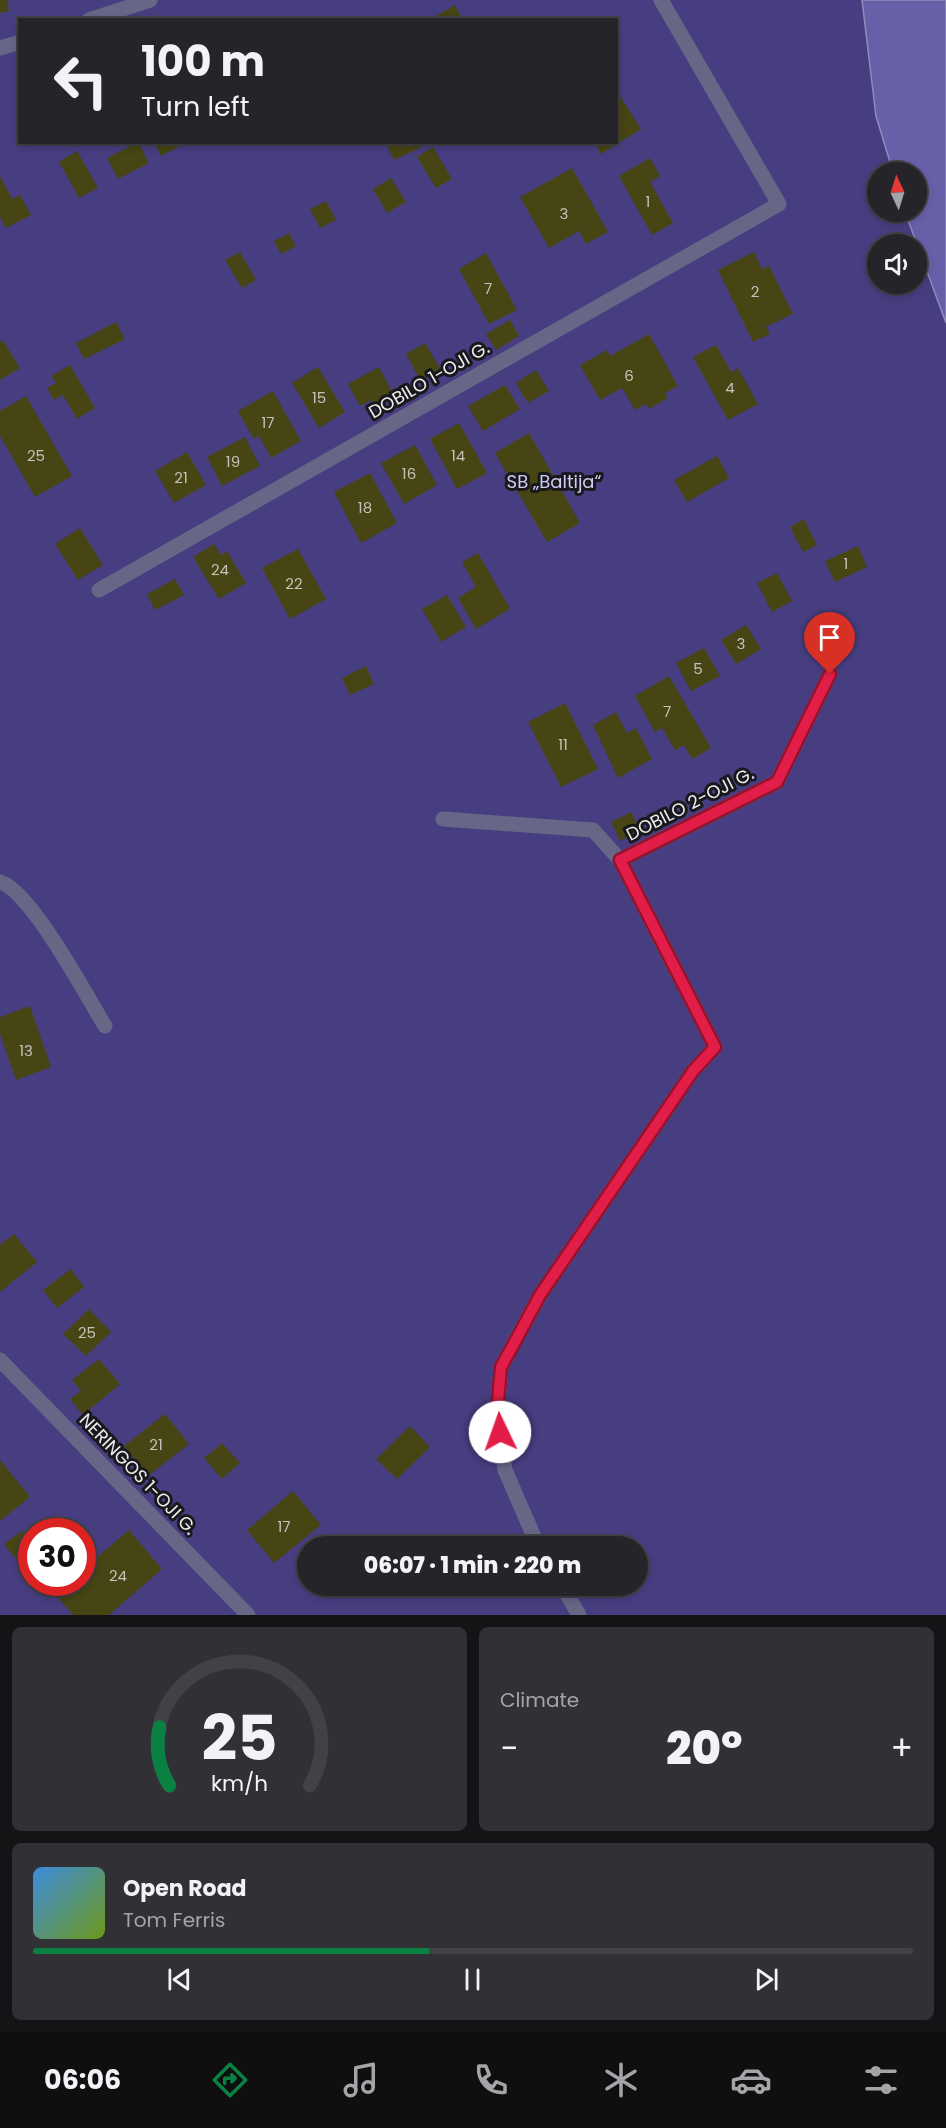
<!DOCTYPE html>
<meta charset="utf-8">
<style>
:root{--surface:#252529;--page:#313135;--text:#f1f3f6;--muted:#a3a5a8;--line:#424246;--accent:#0b8043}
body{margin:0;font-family:Poppins,sans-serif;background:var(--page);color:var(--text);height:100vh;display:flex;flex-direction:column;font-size:22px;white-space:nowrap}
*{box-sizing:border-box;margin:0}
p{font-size:20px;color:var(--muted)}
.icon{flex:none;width:33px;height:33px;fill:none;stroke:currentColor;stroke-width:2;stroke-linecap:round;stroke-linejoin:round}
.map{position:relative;height:1615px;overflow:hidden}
.details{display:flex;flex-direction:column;gap:12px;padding:12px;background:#141417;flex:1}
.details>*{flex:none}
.guide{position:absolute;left:18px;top:18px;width:600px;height:126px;border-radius:0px;box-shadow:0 3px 9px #0003,0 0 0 2px var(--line);background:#252529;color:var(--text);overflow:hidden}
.needle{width:39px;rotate:356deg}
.fabs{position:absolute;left:867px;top:162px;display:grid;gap:12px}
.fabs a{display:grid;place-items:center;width:60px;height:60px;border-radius:50%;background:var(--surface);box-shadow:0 3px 9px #0003,0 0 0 2px var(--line);font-size:30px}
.speed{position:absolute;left:18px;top:1518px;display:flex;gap:12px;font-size:30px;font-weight:700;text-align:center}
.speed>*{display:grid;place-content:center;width:78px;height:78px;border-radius:50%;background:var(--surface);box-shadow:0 3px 9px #0003,0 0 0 2px var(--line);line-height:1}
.speed .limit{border:9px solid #d22;background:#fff;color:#111}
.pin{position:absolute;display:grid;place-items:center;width:51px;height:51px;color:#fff;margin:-62px -26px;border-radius:50% 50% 50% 0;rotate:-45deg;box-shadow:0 0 6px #0007}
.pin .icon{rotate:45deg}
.me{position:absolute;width:66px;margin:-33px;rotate:357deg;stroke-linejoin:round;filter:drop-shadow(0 0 4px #0008)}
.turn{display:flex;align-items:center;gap:21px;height:126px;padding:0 24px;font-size:27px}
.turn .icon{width:78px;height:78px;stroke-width:2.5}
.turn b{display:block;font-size:42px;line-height:51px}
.big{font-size:45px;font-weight:800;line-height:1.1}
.details .card{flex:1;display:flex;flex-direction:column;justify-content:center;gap:9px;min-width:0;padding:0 21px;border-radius:9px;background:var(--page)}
.details .dial{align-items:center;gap:0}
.dial svg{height:156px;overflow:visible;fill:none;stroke:var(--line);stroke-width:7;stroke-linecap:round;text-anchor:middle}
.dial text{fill:var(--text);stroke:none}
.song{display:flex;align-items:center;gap:18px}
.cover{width:72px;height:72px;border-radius:9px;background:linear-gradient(135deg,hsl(210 70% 55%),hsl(80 70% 35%))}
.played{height:6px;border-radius:3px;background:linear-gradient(90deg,var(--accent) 45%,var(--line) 45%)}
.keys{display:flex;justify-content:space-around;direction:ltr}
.heat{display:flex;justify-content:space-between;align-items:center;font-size:33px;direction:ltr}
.details .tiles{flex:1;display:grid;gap:12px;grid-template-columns:1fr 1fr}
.card:last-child{grid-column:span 2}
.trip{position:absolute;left:297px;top:1536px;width:351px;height:60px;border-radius:30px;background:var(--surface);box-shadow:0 3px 9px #0003,0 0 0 2px var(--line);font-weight:800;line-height:60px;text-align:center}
.tabs{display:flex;height:96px;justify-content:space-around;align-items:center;background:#0f0f10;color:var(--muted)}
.tabs .icon{width:42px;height:42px}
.tabs .selected{color:var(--accent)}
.tabs b{font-size:27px;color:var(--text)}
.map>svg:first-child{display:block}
.green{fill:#473e81;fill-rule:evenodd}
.water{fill:#685fa9;stroke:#908abf;stroke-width:1.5}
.building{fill:#474514}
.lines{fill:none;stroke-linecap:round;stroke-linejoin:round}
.street{stroke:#686687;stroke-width:15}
.route-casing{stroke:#92132f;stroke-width:15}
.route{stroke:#e11d48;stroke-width:10}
.labels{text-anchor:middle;stroke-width:6;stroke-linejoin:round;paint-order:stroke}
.number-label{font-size:15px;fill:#c4c3ba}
.street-label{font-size:18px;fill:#ededf1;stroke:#19191c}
.park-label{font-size:18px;fill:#ceccf6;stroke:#19191c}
</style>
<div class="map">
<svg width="946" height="1615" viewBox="0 0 946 1615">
<rect width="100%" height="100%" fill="#313137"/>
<path class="green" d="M0,0H862L876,116L893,172H878V212H905L915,244H878V284H916L917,249L946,323V1615H0ZM20,20H616V142H20ZM32,1532H82V1582H32ZM308,1546H638V1586H308Z"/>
<path class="water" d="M862,0H946V323L905,212H916V172H893L876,116Z"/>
<path class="building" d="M0,0H7L9,11L0,13Z
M455,5L463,20H434L433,18Z
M616,90L641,129L601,154L594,142H616Z
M138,142L149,163L118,179L107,158Z
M154,142H188L161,156Z
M385,142H423L424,146L394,160Z
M433,147L452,179L436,188L417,157Z
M77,151L98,188L79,198L59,162Z
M650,158L660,176L650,182L673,223L652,235L619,176Z
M572,168L608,232L586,244L579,231L549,248L520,197Z
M0,176L12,199L20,195L31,215L6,228L0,217Z
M391,178L406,202L387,213L373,189Z
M326,201L336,220L320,228L310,209Z
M289,233L296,246L281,254L274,241Z
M240,252L256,280L242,288L225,260Z
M754,252L762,269L769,266L793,314L766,327L770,334L753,342L718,270Z
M486,253L517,310L489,324L459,269Z
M510,320L519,336L496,350L486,334Z
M116,322L125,339L84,359L76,343Z
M649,334L678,386L665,393L668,398L649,409L646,404L635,410L622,388L600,400L580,365L607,350L610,356Z
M3,340L20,368L0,380V342Z
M425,343L441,370L420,380L406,354Z
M716,345L731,372L738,368L758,404L728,420L693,357Z
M70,365L95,408L77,419L63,395L54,400L47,388L56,383L51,376Z
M318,367L345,412L319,428L292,383Z
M379,367L394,396L375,406L371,400L360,406L348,384Z
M536,370L549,391L528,403L516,383Z
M505,385L520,409L483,431L468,406Z
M273,391L301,441L271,458L259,436L254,439L238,411Z
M26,396L72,476L35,497L0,436V411Z
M459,423L487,473L457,489L430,439Z
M529,433L580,523L547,542L495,453Z
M245,437L260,466L222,486L207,457Z
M415,445L437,485L404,504L381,463Z
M187,452L206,485L174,503L155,471Z
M717,456L729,478L687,502L674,480Z
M370,473L397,523L361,543L334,492Z
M804,519L817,545L803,552L790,527Z
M80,528L103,565L78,580L55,544Z
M214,544L221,555L227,551L246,583L219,599L193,557Z
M858,546L867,567L835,582L825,561Z
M298,549L326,599L290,619L262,568Z
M478,553L510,609L476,629L458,598L476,587L462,562Z
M777,573L792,601L772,612L757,583Z
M175,579L184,595L155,610L147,594Z
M447,595L466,627L441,642L422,609Z
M746,625L761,649L736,664L721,640Z
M704,648L720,676L691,691L676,663Z
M366,666L374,684L350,695L342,678Z
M669,676L711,748L692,759L684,745L675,750L662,728L655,732L635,696Z
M565,703L598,769L561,787L528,722Z
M616,712L627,733L636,728L652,759L618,778L593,725Z
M631,812L641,831L620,841L611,822Z
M30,1006L51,1067L16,1080L0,1034V1017Z
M14,1234L37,1262L0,1292V1245Z
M71,1269L84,1287L57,1308L43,1290Z
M89,1309L111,1332L86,1356L63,1334Z
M99,1359L120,1384L83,1415L70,1399L81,1391L72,1380Z
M165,1414L189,1444L148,1476L124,1446Z
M410,1426L430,1447L397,1479L376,1459Z
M222,1443L240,1463L222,1479L204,1458Z
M0,1460L30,1497L0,1521Z
M293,1491L321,1525L274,1563L247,1530Z
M129,1530L162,1569L109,1615H73L55,1594L68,1582H82V1570Z
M22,1531L31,1544L14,1557L4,1544Z
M353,1540L357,1546H344Z
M339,1586H365L348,1598Z"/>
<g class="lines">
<path class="street" d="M89,20L150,0
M0,48L20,42
M99,590L779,204L661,0
M443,819L593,830L620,860L777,782L830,674
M0,882C31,891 86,995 105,1026
M0,1360L248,1615
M538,1546L505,1470L497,1412L501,1367L540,1295L693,1071L715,1047L620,860
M562,1586L579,1615"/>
</g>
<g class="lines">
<g class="route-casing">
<path id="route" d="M500,1432L497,1412L501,1367L511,1349L540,1295L693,1071L715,1047L620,860L777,782L830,674"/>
</g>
<use href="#route" class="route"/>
</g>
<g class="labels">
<g class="number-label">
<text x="648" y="207">1</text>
<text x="564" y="219">3</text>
<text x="488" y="294">7</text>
<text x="755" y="297">2</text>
<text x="629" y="381">6</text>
<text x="730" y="393">4</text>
<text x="319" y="403">15</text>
<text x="268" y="428">17</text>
<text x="36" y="461">25</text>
<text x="458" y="461">14</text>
<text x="233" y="467">19</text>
<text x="409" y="479">16</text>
<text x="181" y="483">21</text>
<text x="365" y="513">18</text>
<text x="846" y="569">1</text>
<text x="220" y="575">24</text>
<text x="294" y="589">22</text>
<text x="741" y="649">3</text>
<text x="698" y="674">5</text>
<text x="667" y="717">7</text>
<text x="563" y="750">11</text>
<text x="26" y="1056">13</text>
<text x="87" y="1338">25</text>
<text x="156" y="1450">21</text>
<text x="284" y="1532">17</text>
<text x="118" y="1581">24</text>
</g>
<g class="street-label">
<text transform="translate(429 380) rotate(-30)" y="6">DOBILO 1-OJI G.</text>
<text transform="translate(690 804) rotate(-27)" y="6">DOBILO 2-OJI G.</text>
<text transform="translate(138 1474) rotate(46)" y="6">NERINGOS 1-OJI G.</text>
</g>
<g class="park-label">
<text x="554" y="488">SB „Baltija“</text>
</g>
</g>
</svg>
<div class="fabs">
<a><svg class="needle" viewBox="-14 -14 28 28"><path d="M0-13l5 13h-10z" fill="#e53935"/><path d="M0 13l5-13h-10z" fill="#a3a5a8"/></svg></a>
<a><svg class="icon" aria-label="sound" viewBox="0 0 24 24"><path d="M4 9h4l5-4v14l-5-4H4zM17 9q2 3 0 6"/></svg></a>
</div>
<div class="speed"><div class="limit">30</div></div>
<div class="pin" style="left:830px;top:674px;background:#d93025"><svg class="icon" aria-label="arrive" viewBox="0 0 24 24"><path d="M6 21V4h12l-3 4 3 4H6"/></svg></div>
<svg class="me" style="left:500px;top:1432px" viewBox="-20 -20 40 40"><circle r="19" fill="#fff"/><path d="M0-13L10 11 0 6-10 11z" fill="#e11d48"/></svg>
<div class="trip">06:07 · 1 min · 220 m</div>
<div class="guide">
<div class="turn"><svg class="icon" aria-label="left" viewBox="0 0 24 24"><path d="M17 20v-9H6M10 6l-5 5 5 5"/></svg><div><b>100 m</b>Turn left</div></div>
</div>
</div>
<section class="details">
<div class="tiles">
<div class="card dial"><svg viewBox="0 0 100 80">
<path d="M14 69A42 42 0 1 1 86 69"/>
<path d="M14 69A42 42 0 0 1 9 39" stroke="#0b8043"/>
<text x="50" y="56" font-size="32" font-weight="700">25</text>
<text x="50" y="72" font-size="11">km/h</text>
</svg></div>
<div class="card"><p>Climate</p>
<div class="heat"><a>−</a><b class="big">20°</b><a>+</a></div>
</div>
<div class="card">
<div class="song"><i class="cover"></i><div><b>Open Road</b><p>Tom Ferris</p></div></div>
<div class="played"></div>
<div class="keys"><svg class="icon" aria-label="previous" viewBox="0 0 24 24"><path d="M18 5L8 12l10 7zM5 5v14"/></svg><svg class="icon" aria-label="pause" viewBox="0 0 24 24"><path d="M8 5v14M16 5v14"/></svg><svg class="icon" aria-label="next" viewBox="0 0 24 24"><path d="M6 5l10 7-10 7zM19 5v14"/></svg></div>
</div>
</div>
</section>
<nav class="tabs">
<b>06:06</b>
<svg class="icon selected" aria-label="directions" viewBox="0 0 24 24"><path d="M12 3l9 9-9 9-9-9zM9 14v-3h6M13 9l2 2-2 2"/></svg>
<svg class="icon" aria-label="music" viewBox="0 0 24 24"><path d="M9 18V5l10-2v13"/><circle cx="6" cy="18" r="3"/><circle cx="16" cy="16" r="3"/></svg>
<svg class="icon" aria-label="phone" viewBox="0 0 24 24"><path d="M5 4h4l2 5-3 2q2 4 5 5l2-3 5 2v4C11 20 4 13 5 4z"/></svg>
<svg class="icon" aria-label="climate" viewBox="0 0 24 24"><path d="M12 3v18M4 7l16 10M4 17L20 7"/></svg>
<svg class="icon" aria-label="car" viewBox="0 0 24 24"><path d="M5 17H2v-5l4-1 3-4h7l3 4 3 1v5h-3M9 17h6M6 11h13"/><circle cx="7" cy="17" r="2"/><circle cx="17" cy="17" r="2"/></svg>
<svg class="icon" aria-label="filters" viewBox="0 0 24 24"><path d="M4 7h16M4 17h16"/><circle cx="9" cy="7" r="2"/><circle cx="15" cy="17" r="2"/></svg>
</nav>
